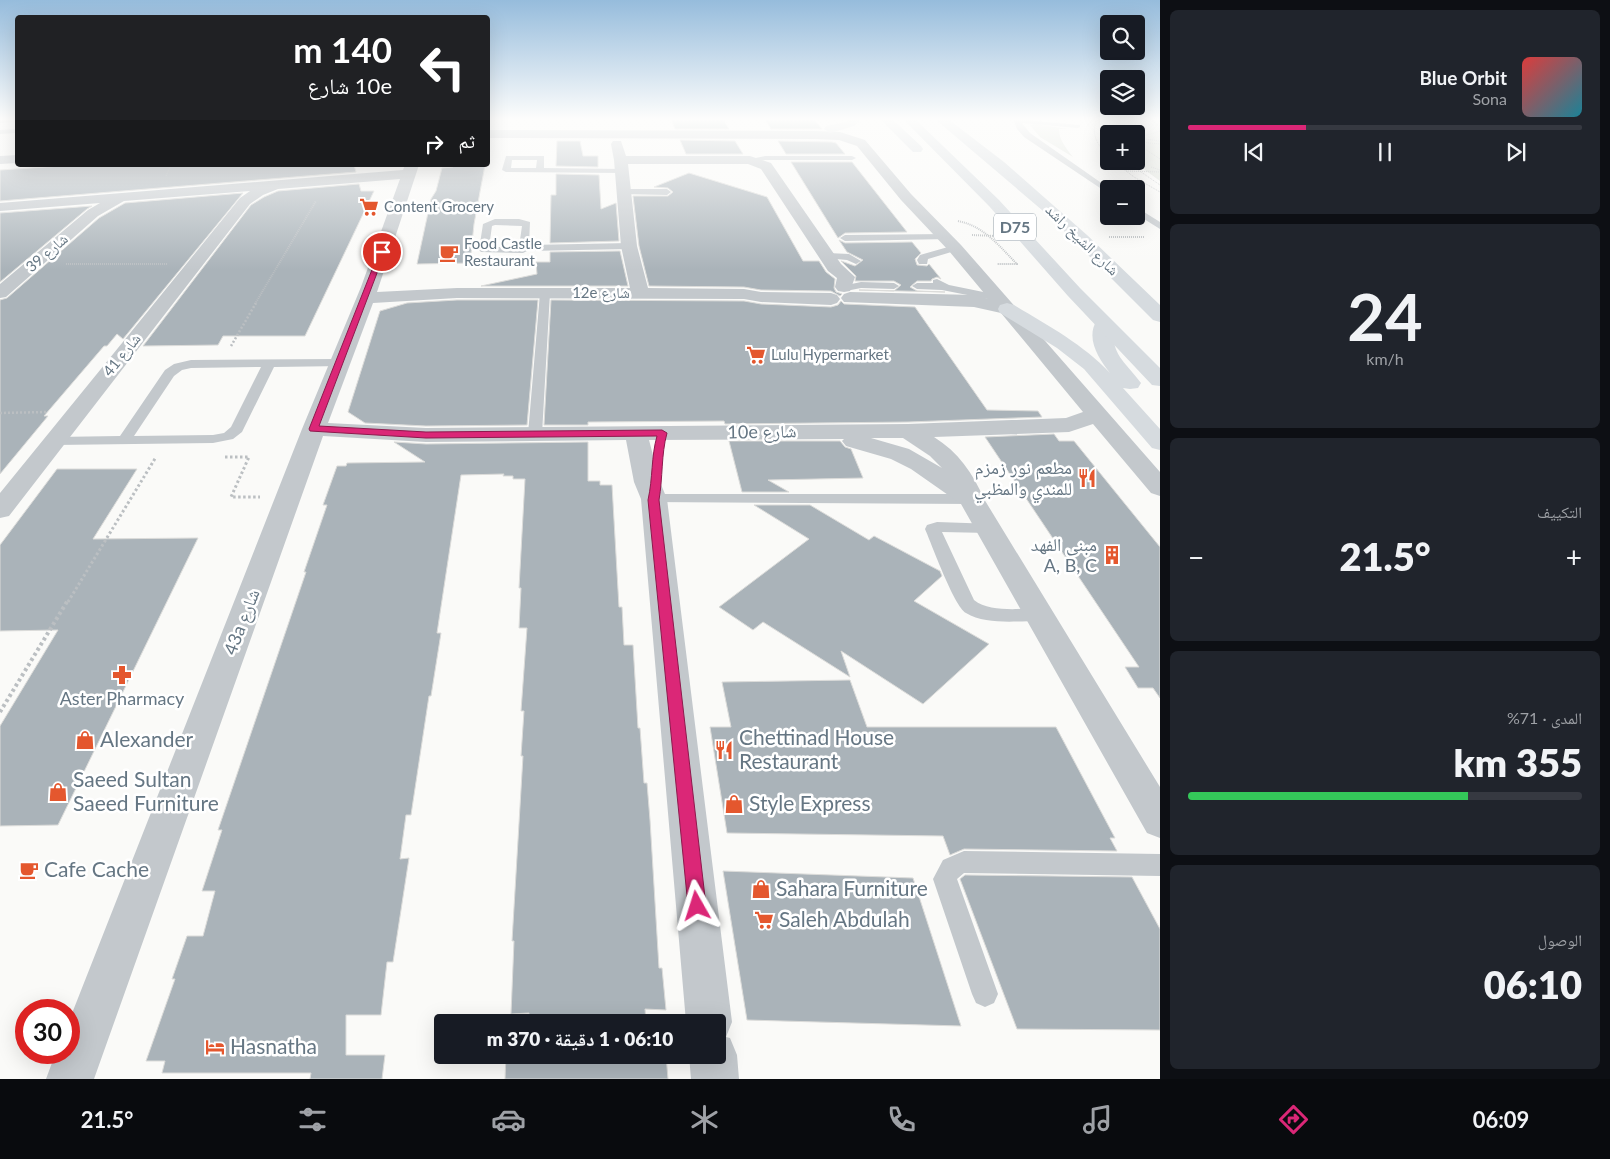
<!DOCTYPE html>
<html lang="ar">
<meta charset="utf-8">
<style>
:root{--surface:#171b24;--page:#20242c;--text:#f1f3f6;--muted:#9ea1a6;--line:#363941;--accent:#db2777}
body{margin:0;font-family:Lato,"Noto Naskh Arabic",sans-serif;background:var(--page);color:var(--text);direction:rtl;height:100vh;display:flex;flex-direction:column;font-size:19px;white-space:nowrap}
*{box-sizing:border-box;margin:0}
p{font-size:16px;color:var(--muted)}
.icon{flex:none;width:28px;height:28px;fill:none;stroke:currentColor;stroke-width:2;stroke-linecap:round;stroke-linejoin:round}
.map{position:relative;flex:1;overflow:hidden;direction:ltr}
.sheet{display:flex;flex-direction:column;gap:10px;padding:10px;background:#0d0f14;width:450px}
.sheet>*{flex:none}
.guide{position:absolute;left:15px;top:15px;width:475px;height:152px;border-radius:5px;box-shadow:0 5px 20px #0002;direction:rtl;background:#202124;color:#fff;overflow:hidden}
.fabs{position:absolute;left:1100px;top:15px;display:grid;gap:10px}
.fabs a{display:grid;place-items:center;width:45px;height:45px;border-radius:5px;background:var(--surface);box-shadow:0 5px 20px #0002;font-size:25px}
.speed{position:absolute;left:15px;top:999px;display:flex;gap:10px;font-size:25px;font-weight:700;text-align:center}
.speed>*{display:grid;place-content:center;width:65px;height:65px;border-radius:50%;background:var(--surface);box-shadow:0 5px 20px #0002;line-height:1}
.speed .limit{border:8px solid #d22;background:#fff;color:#111}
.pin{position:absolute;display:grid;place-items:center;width:42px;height:42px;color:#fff;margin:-21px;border:2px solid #fff;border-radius:50%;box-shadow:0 1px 5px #0007}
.me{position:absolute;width:55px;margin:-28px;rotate:354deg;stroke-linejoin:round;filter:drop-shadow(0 0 4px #0008)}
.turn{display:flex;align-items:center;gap:18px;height:105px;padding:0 15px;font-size:22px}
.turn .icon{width:65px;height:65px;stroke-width:2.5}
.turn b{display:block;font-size:35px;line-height:42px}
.then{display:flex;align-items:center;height:48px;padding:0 15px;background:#0003;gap:10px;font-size:19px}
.big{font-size:38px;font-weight:800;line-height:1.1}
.sheet .tile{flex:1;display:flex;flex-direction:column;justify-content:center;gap:8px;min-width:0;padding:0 18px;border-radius:8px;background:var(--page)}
.sheet .dial{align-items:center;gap:0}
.dial b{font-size:65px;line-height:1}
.song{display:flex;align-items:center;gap:15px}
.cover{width:60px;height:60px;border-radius:8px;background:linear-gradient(135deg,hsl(0 70% 55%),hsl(190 70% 35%))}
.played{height:5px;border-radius:2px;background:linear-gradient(90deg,var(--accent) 30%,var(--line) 30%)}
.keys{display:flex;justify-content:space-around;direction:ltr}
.heat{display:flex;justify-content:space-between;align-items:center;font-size:28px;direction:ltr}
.charge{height:8px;border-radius:4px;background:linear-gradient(90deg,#34c759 71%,var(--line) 0)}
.trip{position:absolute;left:434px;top:1014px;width:292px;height:50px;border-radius:5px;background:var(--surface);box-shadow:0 5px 20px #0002;font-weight:800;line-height:50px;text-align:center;direction:rtl}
.dock{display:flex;height:80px;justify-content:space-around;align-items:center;background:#090b0e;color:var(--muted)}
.dock .icon{width:35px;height:35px}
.dock .current{color:var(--accent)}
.dock b{font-size:22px;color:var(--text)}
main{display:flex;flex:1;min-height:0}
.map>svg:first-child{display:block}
.green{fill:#dadfd7}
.building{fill:#aab3b9;stroke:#dcdcda}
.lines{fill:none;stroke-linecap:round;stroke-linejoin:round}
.path-far4{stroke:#bbbfc2;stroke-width:1;stroke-dasharray:1 1;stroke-linecap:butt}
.path-far3{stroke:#bbbfc2;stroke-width:2;stroke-dasharray:1 1;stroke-linecap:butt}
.path-far2{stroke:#bbbfc2;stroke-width:2.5;stroke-dasharray:2 2;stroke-linecap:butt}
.path-far1{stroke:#bbbfc2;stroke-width:3;stroke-dasharray:2.5 2.5;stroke-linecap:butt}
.path{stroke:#bbbfc2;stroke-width:4;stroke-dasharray:3 3;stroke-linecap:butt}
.lane{fill:#c3c8cc;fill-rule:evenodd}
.street{fill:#c3c8cc;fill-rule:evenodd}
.primary{fill:#d6dbdf;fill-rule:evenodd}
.highway{fill:#d6dbdf;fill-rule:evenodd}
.route{fill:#db2777;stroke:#8e194d}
.labels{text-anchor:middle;stroke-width:5;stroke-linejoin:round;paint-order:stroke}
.far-poi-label{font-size:15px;fill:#657683;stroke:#fff;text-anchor:start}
.far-street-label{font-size:15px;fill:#657683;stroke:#fff}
.shield{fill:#fff;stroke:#939fa8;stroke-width:1}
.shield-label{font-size:16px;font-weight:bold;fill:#657683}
.street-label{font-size:18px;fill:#657683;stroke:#fff}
.poi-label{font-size:18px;fill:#657683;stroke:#fff;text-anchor:end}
.near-poi-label{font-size:21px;fill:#657683;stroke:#fff;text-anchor:start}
</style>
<main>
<section class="sheet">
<div class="tile">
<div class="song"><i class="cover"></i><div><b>Blue Orbit</b><p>Sona</p></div></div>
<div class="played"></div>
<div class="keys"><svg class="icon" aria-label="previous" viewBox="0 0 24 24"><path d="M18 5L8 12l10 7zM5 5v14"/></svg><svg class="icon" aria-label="pause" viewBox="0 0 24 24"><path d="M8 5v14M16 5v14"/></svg><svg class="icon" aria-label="next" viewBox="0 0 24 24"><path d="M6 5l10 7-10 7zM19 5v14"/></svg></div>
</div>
<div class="tile dial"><b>24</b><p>km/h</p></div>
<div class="tile"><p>التكييف</p>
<div class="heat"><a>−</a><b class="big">21.5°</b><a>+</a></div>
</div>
<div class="tile"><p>المدى · 71%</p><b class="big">355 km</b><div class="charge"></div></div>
<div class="tile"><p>الوصول</p><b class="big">06:10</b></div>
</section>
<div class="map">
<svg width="1160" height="1079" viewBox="0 0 1160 1079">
<rect width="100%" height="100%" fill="#fafaf8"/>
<path class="green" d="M1118,119H1160V181L1133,161H1136V134H1114L1113,131Z
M1035,124L1068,129H1059C1059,140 1066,148 1073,157L1040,137L1030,125Z"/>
<path class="building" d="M671,119H723L729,129H675Z
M765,119H814L822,129H771Z
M680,140L735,141L743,154H686Z
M557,141H580L583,156H598V167L556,166Z
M778,141L832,142L836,143L845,154H786Z
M791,162H852L907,232L845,233L838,238Z
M77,165H354L356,172L0,201V170Z
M453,165H485L474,224L470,263L417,264L431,199L436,191L442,168L453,167Z
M689,173L767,197L803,261H819L826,272L835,279L834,288L836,292L842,294L840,296L831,291L761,290L744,287L649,286L639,246L633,196H668L673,192L668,188L654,187Z
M556,174L599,175L601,209L616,203L619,241L550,243L551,195H556Z
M359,184L361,191H374L305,336H223L218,345L143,346L251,205L264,197L278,191Z
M243,193L123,339L117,334L107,346H104L44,416H48L0,474V300L7,298L99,218L125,203Z
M92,206L87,209L0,282V213Z
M839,240L845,243L912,242L921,253L915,259L917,265L927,266L929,264L941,279L937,277L932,279L931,281H917L910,287L917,291L945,292L859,290L894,291L901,285L894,281H855L856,276L841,261L855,266L863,260L847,252Z
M620,251L628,286H481L537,274L536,262H550V252Z
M457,300H538L527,425L426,426L365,423L348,412L380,311L407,303Z
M551,300L744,301L761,304L831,307L838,305L841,301L844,304L915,307L987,410L1038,411L1042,417L908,422L725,424L724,421L588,422V425H544Z
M1054,434L1059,441H1074L1160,547V698L1153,688H1138L1125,667H1139L985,437Z
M729,441H840L845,447L851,449L863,478L768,480L789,492H742Z
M394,442L426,444L588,442V481H600V485H612L619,607H622L624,645H633L638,728H640L644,783H647L650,820L659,968H662L666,1010L645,1009L646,1022H529V1013L511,1014L514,941H512L523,756H521L524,711H521L527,628H519L521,588H519L525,479H513V476H503L504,474L461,475L437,633H441L431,696H429L411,815H406L400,859L409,858L393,962H387L381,1015H346V1055H385L382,1079H310L311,1073H162L165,1061H146L175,979H172L187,936H203L215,891H202L222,830H218L306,572H304L327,505H323L337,466H346L347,463L425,462Z
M57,469H137L93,539L198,538L58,825L0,826V726L58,630L0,631V545Z
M754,505H810L869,540L874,536L940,571L942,576L914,601L989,644L923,704L841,651L850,677L763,622L753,630L719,607L809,539Z
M850,680L867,727H1056L1115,838H1110L1117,851L964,849L950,855L943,836L727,833L710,727H731L722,682Z
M723,871L913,878L961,1026L747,1020Z
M965,875L1132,877L1160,929V1030L1017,1029L960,879Z
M506,1055H666L668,1079H505Z"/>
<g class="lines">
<path class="path-far4" d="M1097,119C1090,134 1098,146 1109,157
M1149,119L1160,126
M1136,122L1142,124L1132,123Z
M1160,131L1144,136L1140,142L1142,147L1160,159
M1129,134L1137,130
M1136,138L1160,141
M1109,142L1107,130L1111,119
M1140,142L1160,144
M1113,161L1134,177L1160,192
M1125,161L1160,185
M1151,167L1160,170
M1126,171L1160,172
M166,176L171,165"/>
<path class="path-far3" d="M958,221C984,226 999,246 1017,264H997
M972,235L995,236
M1109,237H1145
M66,264H167
M255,304L316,201"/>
<path class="path-far2" d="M231,346L256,303
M0,413L47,412"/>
<path class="path-far1" d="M225,457H249L231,497H260
M68,602L156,457"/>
<path class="path" d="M0,712L68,600"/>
<path class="lane" d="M1013,119L1080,125V127L1078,128L1022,123L1030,133L1110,189L1109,194L1024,137L1017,129Z
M16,129V133L0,134V130Z
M506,156H544V168L622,169L626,171L622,173L506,172L502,170ZM512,160H537L536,168H511Z
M765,156H852L856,158L852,160H765L750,162L746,160Z
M624,189H667L671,192L667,195L621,194V190Z
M1136,207L1160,222V229L1136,214Z
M495,219H519L530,222L529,245L629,243L634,246L629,249L527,251L523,253L481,252L479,250L483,224ZM495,225L522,226L519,247H489L492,226Z
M945,234L948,235V239L845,241L840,238L845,235Z
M955,245L960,248L958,250L928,259L927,264H919L917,260L920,255Z
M828,253L849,254L861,261L856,264L847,260L825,258V254Z
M937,279L949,285L998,295L1003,298L998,301L942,290L917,289L912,286L917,283H933V280Z
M861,282L894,283L899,286L894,289L861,288L846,291L841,288L842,286Z
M545,290L550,293L542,434L535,438L528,434L540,293Z
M339,359L343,360L345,363L343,366L274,367L242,432L233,439L213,443L55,445L48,441L55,437L120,436L165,370L174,364L191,360ZM261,367L231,427L224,433L213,435L134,436L174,376L182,370L191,368Z
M654,494H971L976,496L979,499L976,502L971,504L649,502L646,499L649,496Z
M937,522L995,524L997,528L995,532L989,533L942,532L974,600C990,613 1019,608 1039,609L1045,611L1048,615L1045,619L1039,621C1016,621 986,625 966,613C954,606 932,545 925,529L927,525Z
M964,851L1160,854V876L964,873L957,879L998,994L994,1003L985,1007L976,1003L972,994L933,879L943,860Z"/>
<path class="street" d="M0,119H18V122L0,123Z
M488,130L815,131L840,132L865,140L911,194L961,245L1160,472V496L1151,493L1093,424L1069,432L934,437C958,452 973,473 984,499L1160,787V838L1147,833L961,504L911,469L891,459L846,446L842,441L844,439L649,440L660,482L667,499L732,1022L726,1037L730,1038L737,1055L739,1079H691L689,1055H718V1022H686L641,499L634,482L626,440L426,442L323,436L94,1079H46L56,1052H69V1021L302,429L361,287L400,179L278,189L263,195L250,204L9,516L0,518V493L240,198L250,191L124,201L98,216L6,297L0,298V284L88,210L100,203L0,211V203L403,170L405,165H419L377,292L457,288H630L621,246L614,160L611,144L613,141H621L626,156H750L771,163L841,264L855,277L850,291L844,292L838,291L835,287L837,278L828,271L761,169L748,164H628L637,246L648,288L744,289L761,292L831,293L837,295L840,299L837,303L831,305L761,302L744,299L457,298L373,303L328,423L426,428L908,424L1066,418L1083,412L1001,313L974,307L844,302L841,298L844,294L850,292L974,295L989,299L949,251L901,200L857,146L839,140L815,139L488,138ZM871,438H903L930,456L942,468L909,449Z
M18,155V163L0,164V156Z"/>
<path class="primary" d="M1007,303L1014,305C1047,325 1083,344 1110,373C1099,359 1085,338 1097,320L1104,318L1111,320L1114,324C1110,355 1125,361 1141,383L1138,388L1130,389L1123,388L1160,429V450L1152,448L1084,369L1057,348L1000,313L998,309L1000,305Z"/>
<path class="highway" d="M849,119H862L854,126L830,133L824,129L826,126L846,122Z
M880,119H892L921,146L923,149L921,152H913Z
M903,119H915L999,200L1080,288L1160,368V386L1152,385L1068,296L989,206Z
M935,119H948L1004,162L1087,235L1160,305V322L1153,320L1049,216Z"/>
</g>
<linearGradient id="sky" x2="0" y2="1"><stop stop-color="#96bcdc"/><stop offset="0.44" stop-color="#fdfdfc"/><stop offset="1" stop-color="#fdfdfc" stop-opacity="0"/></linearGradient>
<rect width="1160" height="270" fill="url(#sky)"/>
<path class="route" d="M382,249L385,252L319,426L426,432L662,430L667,433C661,455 663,477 659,500L706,906L703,912L697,914L691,912L688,906L648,500C653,478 651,457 657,436L426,438L310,431L309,429L379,252Z"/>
<defs>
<g id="supermarket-bare" transform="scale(1.5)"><path d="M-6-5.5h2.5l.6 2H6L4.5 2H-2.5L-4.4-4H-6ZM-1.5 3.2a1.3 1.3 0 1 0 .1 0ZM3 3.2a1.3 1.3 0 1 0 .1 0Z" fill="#e4572e" stroke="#fff" stroke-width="2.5" paint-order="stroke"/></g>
<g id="cafe-bare" transform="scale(1.5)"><path d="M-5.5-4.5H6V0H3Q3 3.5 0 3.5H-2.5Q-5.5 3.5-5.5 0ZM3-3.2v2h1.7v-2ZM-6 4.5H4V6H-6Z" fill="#e4572e" stroke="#fff" stroke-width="2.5" paint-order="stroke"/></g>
<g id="restaurant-bare" transform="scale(1.5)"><path d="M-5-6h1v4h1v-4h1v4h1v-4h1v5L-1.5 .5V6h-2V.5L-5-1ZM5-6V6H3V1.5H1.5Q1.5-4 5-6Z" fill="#e4572e" stroke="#fff" stroke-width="2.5" paint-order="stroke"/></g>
<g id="building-bare" transform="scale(1.5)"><path d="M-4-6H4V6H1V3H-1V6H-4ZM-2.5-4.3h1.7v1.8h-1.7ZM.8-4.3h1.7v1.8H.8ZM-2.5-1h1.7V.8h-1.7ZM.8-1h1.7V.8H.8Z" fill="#e4572e" stroke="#fff" stroke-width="2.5" paint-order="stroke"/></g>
<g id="pharmacy-bare" transform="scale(1.5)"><path d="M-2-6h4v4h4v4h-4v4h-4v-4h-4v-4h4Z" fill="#e4572e" stroke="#fff" stroke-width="2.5" paint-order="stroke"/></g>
<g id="shop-bare" transform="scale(1.5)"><path d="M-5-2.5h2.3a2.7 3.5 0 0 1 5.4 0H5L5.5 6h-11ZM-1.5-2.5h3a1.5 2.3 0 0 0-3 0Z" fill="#e4572e" stroke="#fff" stroke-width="2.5" paint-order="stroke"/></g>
<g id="hotel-bare" transform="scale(1.5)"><path d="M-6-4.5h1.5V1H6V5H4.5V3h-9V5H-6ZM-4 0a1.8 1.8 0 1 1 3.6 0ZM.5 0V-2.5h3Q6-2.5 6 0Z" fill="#e4572e" stroke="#fff" stroke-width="2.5" paint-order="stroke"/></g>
</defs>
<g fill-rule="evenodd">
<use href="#supermarket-bare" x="369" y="207"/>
<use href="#cafe-bare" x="449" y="253"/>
<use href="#supermarket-bare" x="756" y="355"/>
<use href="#restaurant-bare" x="1087" y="478"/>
<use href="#building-bare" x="1112" y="555"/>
<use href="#pharmacy-bare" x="122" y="675"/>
<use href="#shop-bare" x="85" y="740"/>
<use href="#restaurant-bare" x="724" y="750"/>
<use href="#shop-bare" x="58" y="792"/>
<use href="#shop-bare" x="734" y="804"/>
<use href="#cafe-bare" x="29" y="870"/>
<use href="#shop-bare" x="761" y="889"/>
<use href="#supermarket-bare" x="764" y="920"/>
<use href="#hotel-bare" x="215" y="1047"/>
</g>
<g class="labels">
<g class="far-poi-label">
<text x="384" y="212">Content Grocery</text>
<text x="464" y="249">Food Castle<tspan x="464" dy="17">Restaurant</tspan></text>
<text x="771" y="360">Lulu Hypermarket</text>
</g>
<g class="far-street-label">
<text transform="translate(1082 240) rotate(44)" y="5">شارع الشيخ راشد</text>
<text transform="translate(47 253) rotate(-41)" y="5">شارع 39</text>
<text x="601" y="298">12e شارع</text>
<text transform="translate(122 355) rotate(-51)" y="5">شارع 41</text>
</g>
<rect class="shield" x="994" y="213.5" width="42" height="27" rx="4"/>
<g class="shield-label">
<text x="1015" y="233">D75</text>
</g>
<g class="street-label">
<text transform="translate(762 432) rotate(-1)" y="6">10e شارع</text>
<text transform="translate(242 622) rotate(-69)" y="6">43a شارع</text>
</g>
<g class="poi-label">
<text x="1072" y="474">مطعم نور زمزم<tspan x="1072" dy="21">للمندي والمظبي</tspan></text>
<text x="1097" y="551">مبنى الفهد<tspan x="1097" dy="21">A, B, C</tspan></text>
<text x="122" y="705" text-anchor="middle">Aster Pharmacy</text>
</g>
<g class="near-poi-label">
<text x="739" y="745">Chettinad House<tspan x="739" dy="24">Restaurant</tspan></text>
<text x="100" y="747">Alexander</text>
<text x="73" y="787">Saeed Sultan<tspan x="73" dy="24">Saeed Furniture</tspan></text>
<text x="749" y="811">Style Express</text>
<text x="44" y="877">Cafe Cache</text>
<text x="776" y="896">Sahara Furniture</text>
<text x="779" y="927">Saleh Abdulah</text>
<text x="230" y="1054">Hasnatha</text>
</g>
</g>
</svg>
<div class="fabs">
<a><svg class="icon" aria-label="search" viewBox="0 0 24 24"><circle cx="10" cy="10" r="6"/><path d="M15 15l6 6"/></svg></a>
<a><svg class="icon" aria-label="layers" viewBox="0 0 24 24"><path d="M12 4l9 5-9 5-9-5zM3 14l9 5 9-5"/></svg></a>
<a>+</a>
<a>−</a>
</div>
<div class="speed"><div class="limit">30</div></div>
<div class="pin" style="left:382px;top:252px;background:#d93025"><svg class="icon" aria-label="arrive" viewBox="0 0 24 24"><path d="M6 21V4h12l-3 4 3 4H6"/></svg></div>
<svg class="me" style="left:697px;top:906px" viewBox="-20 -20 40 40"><path d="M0-17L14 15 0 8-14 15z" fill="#db2777" stroke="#fff" stroke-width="4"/></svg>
<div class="trip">06:10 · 1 دقيقة · 370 m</div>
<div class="guide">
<div class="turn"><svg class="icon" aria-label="left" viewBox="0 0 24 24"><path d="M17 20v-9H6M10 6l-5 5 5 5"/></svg><div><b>140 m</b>10e شارع</div></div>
<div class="then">ثم<svg class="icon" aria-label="right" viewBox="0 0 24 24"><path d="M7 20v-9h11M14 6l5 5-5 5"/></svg></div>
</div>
</div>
</main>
<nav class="dock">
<b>06:09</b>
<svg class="icon current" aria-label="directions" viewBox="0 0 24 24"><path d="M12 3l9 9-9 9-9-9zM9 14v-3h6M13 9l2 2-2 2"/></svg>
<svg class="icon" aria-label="music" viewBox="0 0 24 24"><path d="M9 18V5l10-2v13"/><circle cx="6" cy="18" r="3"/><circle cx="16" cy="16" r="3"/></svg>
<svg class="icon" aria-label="phone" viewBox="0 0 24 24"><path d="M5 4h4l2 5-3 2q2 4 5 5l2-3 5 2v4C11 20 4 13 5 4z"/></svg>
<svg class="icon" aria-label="climate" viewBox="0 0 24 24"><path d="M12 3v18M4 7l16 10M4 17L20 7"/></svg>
<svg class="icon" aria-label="car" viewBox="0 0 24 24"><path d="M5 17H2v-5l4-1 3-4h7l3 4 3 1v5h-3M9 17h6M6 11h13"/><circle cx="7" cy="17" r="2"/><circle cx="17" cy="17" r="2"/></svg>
<svg class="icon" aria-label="filters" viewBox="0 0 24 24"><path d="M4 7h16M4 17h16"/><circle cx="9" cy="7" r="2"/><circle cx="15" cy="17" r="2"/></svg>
<b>21.5°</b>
</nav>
